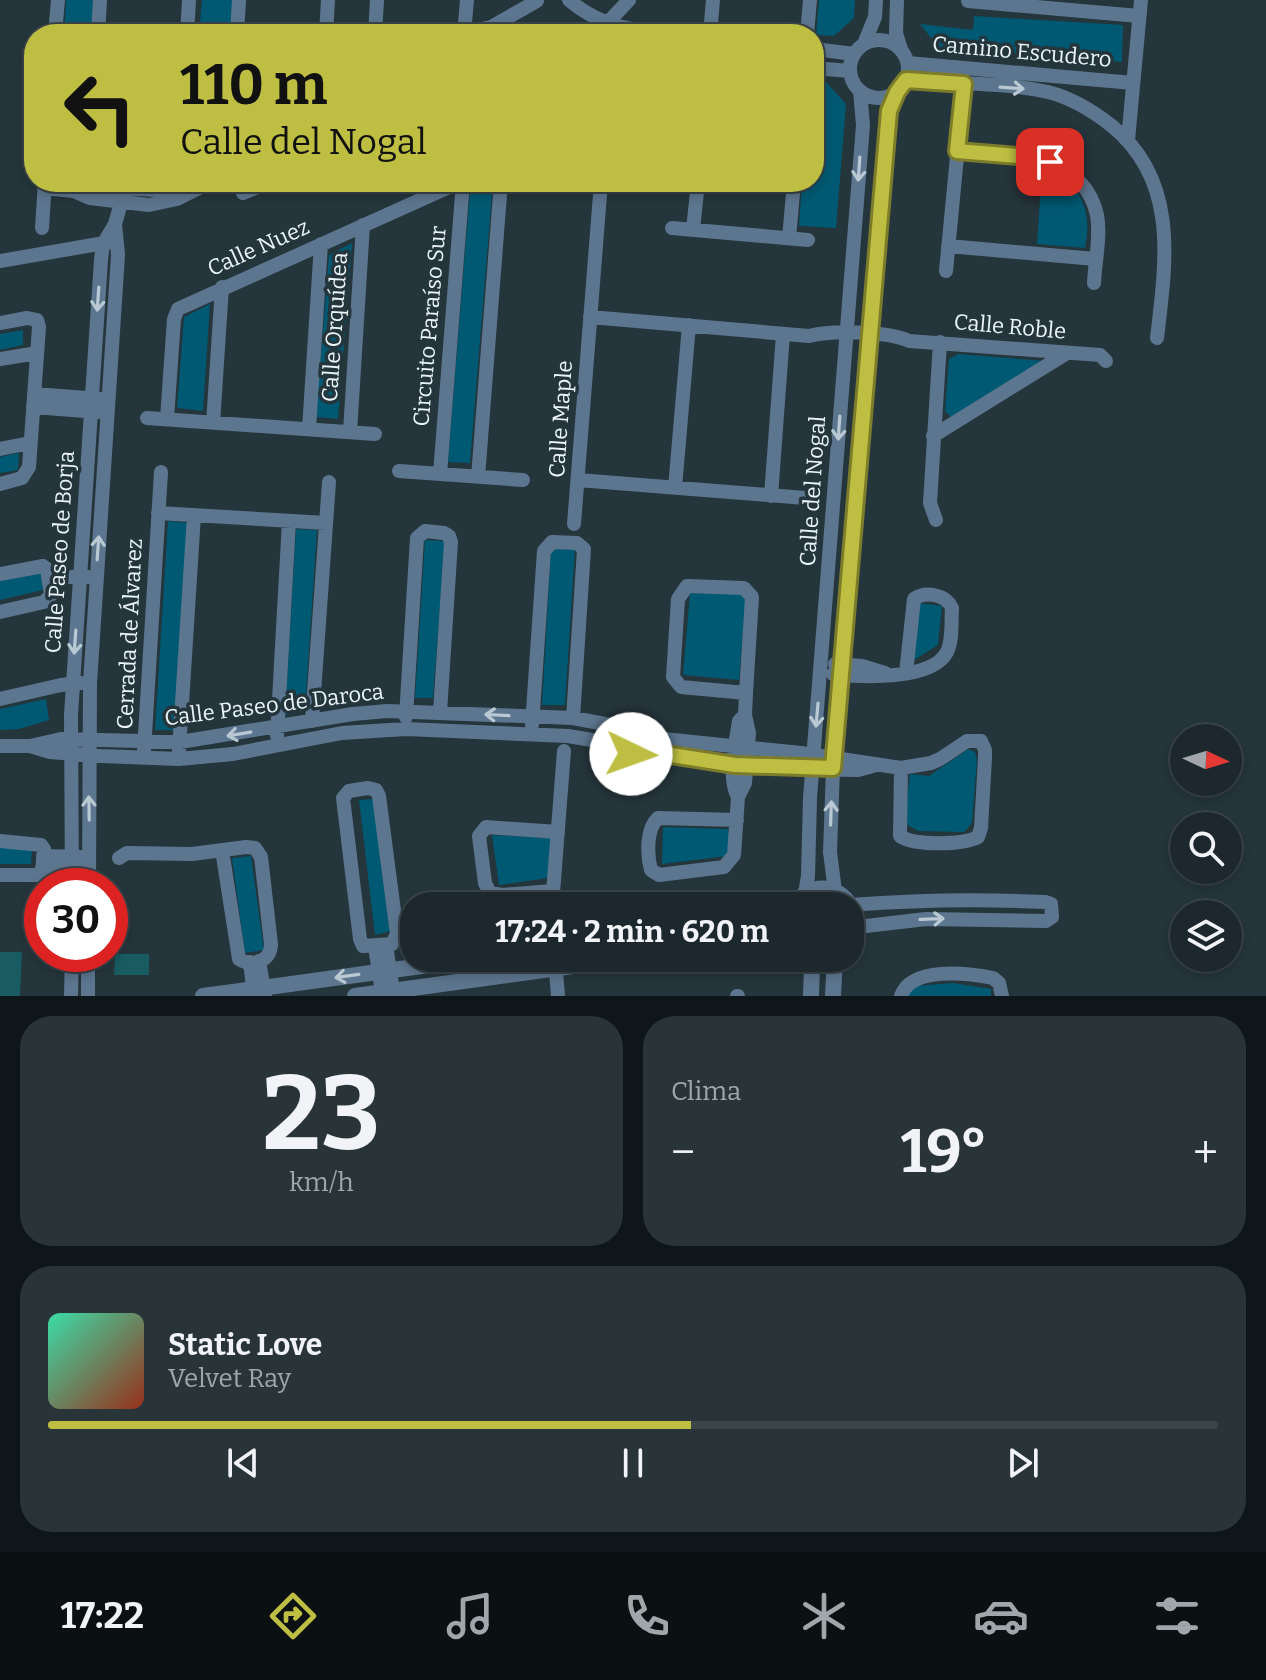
<!DOCTYPE html>
<html lang="es">
<meta charset="utf-8">
<style>
:root{--surface:#1c282d;--page:#293439;--text:#f1f3f6;--muted:#a0a6aa;--line:#3a4449;--accent:#bebf42}
body{margin:0;font-family:Bitter,serif;background:var(--page);color:var(--text);height:100vh;display:flex;flex-direction:column;font-size:30px;white-space:nowrap}
*{box-sizing:border-box;margin:0}
p{font-size:26px;color:var(--muted)}
.icon{flex:none;width:44px;height:44px;fill:none;stroke:currentColor;stroke-width:2;stroke-linecap:round;stroke-linejoin:round}
.map{position:relative;height:996px;overflow:hidden}
.details{display:flex;flex-direction:column;gap:20px;padding:20px;background:#0f1619;flex:1}
.details>*{flex:none}
.hud{position:absolute;left:24px;top:24px;width:800px;height:168px;border-radius:32px;box-shadow:0 4px 12px #0003,0 0 0 2px var(--line);background:#bebf42;color:#111;overflow:hidden}
.needle{width:52px;rotate:94deg}
.controls{position:absolute;left:1170px;top:724px;display:grid;gap:16px}
.controls a{display:grid;place-items:center;width:72px;height:72px;border-radius:50%;background:var(--surface);box-shadow:0 4px 12px #0003,0 0 0 2px var(--line);font-size:40px}
.speed{position:absolute;left:24px;top:868px;display:flex;gap:16px;font-size:40px;font-weight:700;text-align:center}
.speed>*{display:grid;place-content:center;width:104px;height:104px;border-radius:50%;background:var(--surface);box-shadow:0 4px 12px #0003,0 0 0 2px var(--line);line-height:1}
.speed .limit{border:12px solid #d22;background:#fff;color:#111}
.pin{position:absolute;display:grid;place-items:center;width:68px;height:68px;color:#fff;margin:-34px;border-radius:16px;box-shadow:0 4px 12px #0006}
.me{position:absolute;width:88px;margin:-44px;rotate:93deg;stroke-linejoin:round;filter:drop-shadow(0 0 6px #0008)}
.turn{display:flex;align-items:center;gap:28px;height:168px;padding:0 24px;font-size:36px}
.turn .icon{width:104px;height:104px;stroke-width:2.5}
.turn b{display:block;font-size:56px;line-height:68px}
.big{font-size:60px;font-weight:700;line-height:1.1}
.details .card{flex:1;display:flex;flex-direction:column;justify-content:center;gap:12px;min-width:0;padding:0 28px;border-radius:32px;background:var(--page)}
.details .dial{align-items:center;gap:0}
.dial b{font-size:104px;line-height:1}
.song{display:flex;align-items:center;gap:24px}
.cover{width:96px;height:96px;border-radius:12px;background:linear-gradient(135deg,hsl(160 70% 55%),hsl(10 70% 35%))}
.played{height:8px;border-radius:4px;background:linear-gradient(90deg,var(--accent) 55%,var(--line) 55%)}
.keys{display:flex;justify-content:space-around;direction:ltr}
.heat{display:flex;justify-content:space-between;align-items:center;font-size:44px;direction:ltr}
.details .tiles{flex:1;display:grid;gap:20px;grid-template-columns:1fr 1fr}
.card:last-child{grid-column:span 2}
.trip{position:absolute;left:400px;top:892px;width:464px;height:80px;border-radius:32px;background:var(--surface);box-shadow:0 4px 12px #0003,0 0 0 2px var(--line);font-weight:700;line-height:80px;text-align:center}
.dock{display:flex;height:128px;justify-content:space-around;align-items:center;background:#0b1012;color:var(--muted)}
.dock .icon{width:56px;height:56px}
.dock .on{color:var(--accent)}
.dock b{font-size:36px;color:var(--text)}
.map>svg:first-child{display:block}
.green{fill:#005972}
.building{fill:#185c61}
.lines{fill:none;stroke-linecap:round;stroke-linejoin:round}
.minor{stroke:#5d768f;stroke-width:14}
.tertiary{stroke:#5d768f;stroke-width:16}
.oneway{stroke:#b9c9d4}
.route-casing{stroke:#7c7c2b;stroke-width:20}
.route{stroke:#bebf42;stroke-width:14}
.labels{text-anchor:middle;stroke-width:7;stroke-linejoin:round;paint-order:stroke}
.street-label{font-size:22px;fill:#ebf5f9;stroke:#25353c}
</style>
<div class="map">
<svg width="1266" height="996" viewBox="0 0 1266 996">
<rect width="100%" height="100%" fill="#25353c"/>
<path class="green" d="M66,0H97L94,34H64Z
M202,0H233L230,34H199Z
M819,0H855L854,18L834,36L816,35Z
M974,16L1123,25L1122,62L939,48L920,24L973,30Z
M814,82L827,83L846,104L836,228L799,226L802,182H814Z
M1042,172C1082,180 1093,212 1085,248L1037,244Z
M490,182H493L470,463L448,462L470,191Z
M352,243L338,419L316,417L329,255Z
M210,304L203,411L177,408L184,317Z
M23,330V345L0,350V334Z
M958,354L1045,361L951,417L945,411L949,359Z
M19,453L18,470L0,473V457Z
M168,521L188,523L174,730H155Z
M296,529L317,530L305,710L285,715Z
M425,540L445,541L433,698H415Z
M551,548L575,549L565,705H542Z
M41,573L43,590L0,600V581Z
M690,593L746,594L739,680L683,675Z
M918,603L942,606L938,645L914,660Z
M46,699L49,720L19,729L0,730V709Z
M968,749L975,752L977,760L972,823L964,832L918,831L904,823L910,774L929,776Z
M374,799L391,931L375,935L359,800Z
M663,827L728,829L731,842L728,856L662,864Z
M492,835L552,838L548,878L499,885Z
M0,847L32,849L31,864H0Z
M251,856L264,950L245,953L232,858Z
M953,983L991,989V996H907L915,986Z"/>
<path class="building" d="M0,952H22L20,996H0Z
M115,954H149V975H114Z"/>
<g class="lines">
<path class="minor" d="M569,0C599,26 630,30 668,34
M897,0L896,33L901,49
M968,1L1139,16
M464,33L491,27L537,1
M55,34L58,0
M98,34L100,0
M187,34L189,0
M237,34L239,0
M326,34L328,0
M375,34L377,0
M464,34L467,0
M597,34L629,0
M710,34L713,0
M807,34L810,0
M850 69a29 29 0 1 1 58 0a29 29 0 1 1-58 0Z
M864,44L875,17L876,0
M814,49L854,54
M908,63L1133,83
M814,68L850,71
M906,80C953,84 1002,82 1048,92C1072,98 1093,111 1112,126C1179,181 1166,261 1157,338
M1128,140L1141,0
M957,151C1007,155 1083,151 1097,215C1101,236 1095,261 1094,283
M44,188L74,191L90,198L149,205L177,199L211,182
M74,191L91,186L189,192
M243,193L270,182
M42,228L45,182
M672,228L808,240
M693,230L698,182
M789,238L794,182
M948,246L1095,259
M0,261L110,242
M946,271L964,84
M590,317L809,336C831,330 888,331 909,341L1100,355L1106,361
M0,323L27,318L37,320L39,327L29,467L22,478L0,484
M0,359L37,353
M34,394L100,399
M33,407L99,412
M147,418L375,434
M167,419L174,319L178,309L460,182
M213,423L222,287
M309,429L321,244
M350,432L363,225
M933,436L1067,353
M0,449L30,443
M399,471L523,480
M440,474L463,182
M478,477L501,182
M578,480L805,498
M675,488L689,325
M771,496L783,334
M158,513L326,523
M936,520L930,503L940,342
M574,524L601,182
M0,574L43,566L47,569L51,595L44,602L0,612
M48,577H88
M835,664L862,666L885,673
M833,674C861,677 932,681 947,652C953,640 951,621 952,608C946,594 925,591 914,599L906,673
M0,699L61,685L81,683
M406,717L417,538L425,531L444,533L449,536L451,542L440,712
M312,721L329,482
M614 739a15 15 0 1 1 30 0a15 15 0 1 1-30 0Z
M532,725L544,551L552,542L577,543L584,549L573,718
M277,736L289,521
M644,737L801,753L901,768L931,763L940,759L967,741H981L985,750V758L981,828L978,837C963,845 914,846 900,836L901,768
M0,746H30L50,752L101,756L179,759L233,754L342,733L406,729L568,736L616,744
M30,746L61,739L180,742L353,714L387,711L573,718L621,727
M179,750L194,515
M639,750C712,765 785,769 858,770L873,766
M144,751L161,472
M368,788L376,790L379,796L397,934L392,944L363,946L360,939L343,798L349,791Z
M738,797C727,778 736,742 739,721L745,715
M737,820L658,818C646,829 647,855 651,870L659,875L724,867L734,855L738,797L745,783L749,733L745,715L746,693L752,597L744,588L687,586L678,599L673,677L681,687L746,693
M0,841L41,845L44,849L42,872L39,875H0
M43,856L81,857
M119,858L127,853L192,854L246,847L255,848L261,857L271,944C271,962 252,967 239,959L222,850
M42,868L80,870
M72,886L71,715L101,260L103,244L115,224L125,189
M89,886L90,683L118,255L115,224
M553,891L502,895L490,893L485,883L479,836L486,827L558,832
M835,891L830,852L833,768L887,125L897,92
M805,894L808,876L810,798L863,125L860,91
M851,905C916,900 980,899 1045,902L1051,904L1052,917L1046,921L926,919L866,926L854,925
M552,906L564,751
M386,945L393,991
M375,947L382,992
M555,958L558,996
M259,961L265,996
M250,962L254,996
M71,996L72,954
M88,996V954
M737,996H738
M901,996C911,966 968,973 993,978L999,983L1002,996"/>
<path class="tertiary" d="M794,906C816,869 868,896 850,937
M809,958L812,966L811,996
M203,996L480,958
M355,996L632,958
M833,996L835,958"/>
</g>
<defs><path id="oneway-shaft" d="M-6 0H5M1.5-3L5.5 0L1.5 3" fill="none" stroke-width="1.6" stroke-linecap="round" stroke-linejoin="round" transform="scale(2)"/></defs>
<g class="oneway">
<use href="#oneway-shaft" transform="translate(1012 88) rotate(4)"/>
<use href="#oneway-shaft" transform="translate(859 169) rotate(94)"/>
<use href="#oneway-shaft" transform="translate(98 299) rotate(94)"/>
<use href="#oneway-shaft" transform="translate(839 428) rotate(94)"/>
<use href="#oneway-shaft" transform="translate(98 548) rotate(-86)"/>
<use href="#oneway-shaft" transform="translate(75 642) rotate(94)"/>
<use href="#oneway-shaft" transform="translate(497 715) rotate(-177)"/>
<use href="#oneway-shaft" transform="translate(817 715) rotate(95)"/>
<use href="#oneway-shaft" transform="translate(239 734) rotate(171)"/>
<use href="#oneway-shaft" transform="translate(89 808) rotate(-91)"/>
<use href="#oneway-shaft" transform="translate(831 813) rotate(-88)"/>
<use href="#oneway-shaft" transform="translate(932 919) rotate(-2)"/>
<use href="#oneway-shaft" transform="translate(347 976) rotate(172)"/>
</g>
<g class="lines">
<g class="route-casing">
<path id="route" d="M631,754L639,750L735,765L833,768L889,111L897,92L906,80L964,84L957,151L1029,157L1050,162"/>
</g>
<use href="#route" class="route"/>
</g>
<g class="labels">
<g class="street-label">
<text transform="translate(1022 51) rotate(5)" y="8">Camino Escudero</text>
<text transform="translate(258 247) rotate(-24)" y="8">Calle Nuez</text>
<text transform="translate(429 326) rotate(-85)" y="8">Circuito Paraíso Sur</text>
<text transform="translate(1010 326) rotate(5)" y="8">Calle Roble</text>
<text transform="translate(334 327) rotate(-86)" y="8">Calle Orquídea</text>
<text transform="translate(560 419) rotate(-86)" y="8">Calle Maple</text>
<text transform="translate(812 491) rotate(-86)" y="8">Calle del Nogal</text>
<text transform="translate(59 552) rotate(-86)" y="8">Calle Paseo de Borja</text>
<text transform="translate(129 634) rotate(-87)" y="8">Cerrada de Álvarez</text>
<text transform="translate(274 704) rotate(-7)" y="8">Calle Paseo de Daroca</text>
</g>
</g>
</svg>
<div class="controls">
<a><svg class="needle" viewBox="-14 -14 28 28"><path d="M0-13l5 13h-10z" fill="#e53935"/><path d="M0 13l5-13h-10z" fill="#a0a6aa"/></svg></a>
<a><svg class="icon" aria-label="search" viewBox="0 0 24 24"><circle cx="10" cy="10" r="6"/><path d="M15 15l6 6"/></svg></a>
<a><svg class="icon" aria-label="layers" viewBox="0 0 24 24"><path d="M12 4l9 5-9 5-9-5zM3 14l9 5 9-5"/></svg></a>
</div>
<div class="speed"><div class="limit">30</div></div>
<div class="pin" style="left:1050px;top:162px;background:#d93025"><svg class="icon" aria-label="arrive" viewBox="0 0 24 24"><path d="M6 21V4h12l-3 4 3 4H6"/></svg></div>
<svg class="me" style="left:631px;top:754px" viewBox="-20 -20 40 40"><circle r="19" fill="#fff"/><path d="M0-13L10 11 0 6-10 11z" fill="#bebf42"/></svg>
<div class="trip">17:24 · 2 min · 620 m</div>
<div class="hud">
<div class="turn"><svg class="icon" aria-label="left" viewBox="0 0 24 24"><path d="M17 20v-9H6M10 6l-5 5 5 5"/></svg><div><b>110 m</b>Calle del Nogal</div></div>
</div>
</div>
<section class="details">
<div class="tiles">
<div class="card dial"><b>23</b><p>km/h</p></div>
<div class="card"><p>Clima</p>
<div class="heat"><a>−</a><b class="big">19°</b><a>+</a></div>
</div>
<div class="card">
<div class="song"><i class="cover"></i><div><b>Static Love</b><p>Velvet Ray</p></div></div>
<div class="played"></div>
<div class="keys"><svg class="icon" aria-label="previous" viewBox="0 0 24 24"><path d="M18 5L8 12l10 7zM5 5v14"/></svg><svg class="icon" aria-label="pause" viewBox="0 0 24 24"><path d="M8 5v14M16 5v14"/></svg><svg class="icon" aria-label="next" viewBox="0 0 24 24"><path d="M6 5l10 7-10 7zM19 5v14"/></svg></div>
</div>
</div>
</section>
<nav class="dock">
<b>17:22</b>
<svg class="icon on" aria-label="directions" viewBox="0 0 24 24"><path d="M12 3l9 9-9 9-9-9zM9 14v-3h6M13 9l2 2-2 2"/></svg>
<svg class="icon" aria-label="music" viewBox="0 0 24 24"><path d="M9 18V5l10-2v13"/><circle cx="6" cy="18" r="3"/><circle cx="16" cy="16" r="3"/></svg>
<svg class="icon" aria-label="phone" viewBox="0 0 24 24"><path d="M5 4h4l2 5-3 2q2 4 5 5l2-3 5 2v4C11 20 4 13 5 4z"/></svg>
<svg class="icon" aria-label="climate" viewBox="0 0 24 24"><path d="M12 3v18M4 7l16 10M4 17L20 7"/></svg>
<svg class="icon" aria-label="car" viewBox="0 0 24 24"><path d="M5 17H2v-5l4-1 3-4h7l3 4 3 1v5h-3M9 17h6M6 11h13"/><circle cx="7" cy="17" r="2"/><circle cx="17" cy="17" r="2"/></svg>
<svg class="icon" aria-label="filters" viewBox="0 0 24 24"><path d="M4 7h16M4 17h16"/><circle cx="9" cy="7" r="2"/><circle cx="15" cy="17" r="2"/></svg>
</nav>
